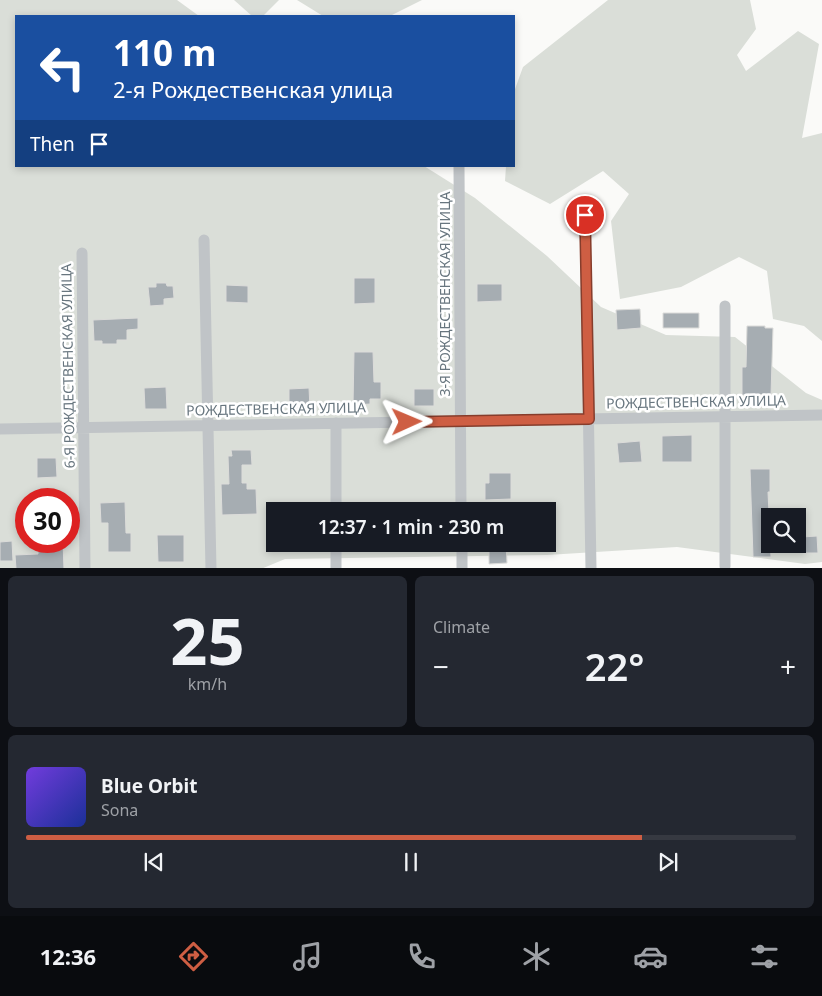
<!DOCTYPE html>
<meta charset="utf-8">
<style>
:root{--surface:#171b24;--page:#242831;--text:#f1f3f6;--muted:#9ea1a6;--line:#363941;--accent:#ce5e43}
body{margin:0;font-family:"Noto Sans",sans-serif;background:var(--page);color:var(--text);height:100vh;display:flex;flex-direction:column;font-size:19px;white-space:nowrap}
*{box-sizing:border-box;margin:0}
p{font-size:16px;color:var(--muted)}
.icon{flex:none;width:28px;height:28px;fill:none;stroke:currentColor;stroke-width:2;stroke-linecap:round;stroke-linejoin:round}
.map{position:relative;height:568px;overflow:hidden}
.drawer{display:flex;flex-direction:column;gap:8px;padding:8px;background:#0d0f14;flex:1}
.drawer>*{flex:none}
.banner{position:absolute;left:15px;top:15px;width:500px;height:152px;border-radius:0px;box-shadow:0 2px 8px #0003;background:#1a4fa0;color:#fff;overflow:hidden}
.tools{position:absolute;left:761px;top:508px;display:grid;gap:10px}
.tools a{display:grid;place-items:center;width:45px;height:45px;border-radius:0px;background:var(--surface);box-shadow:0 2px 8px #0003;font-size:25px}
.speed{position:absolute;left:15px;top:488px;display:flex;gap:10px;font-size:25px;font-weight:700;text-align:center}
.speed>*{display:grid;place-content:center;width:65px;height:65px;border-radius:50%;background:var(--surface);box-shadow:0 2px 8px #0003;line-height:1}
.speed .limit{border:8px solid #d22;background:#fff;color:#111}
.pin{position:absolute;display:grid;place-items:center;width:42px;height:42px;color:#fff;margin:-21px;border:2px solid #fff;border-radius:50%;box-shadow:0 1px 5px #0007}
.me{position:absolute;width:55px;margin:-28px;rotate:89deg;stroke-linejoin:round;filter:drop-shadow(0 0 4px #0008)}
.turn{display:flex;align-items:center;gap:18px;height:105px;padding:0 15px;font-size:22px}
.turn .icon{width:65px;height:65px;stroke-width:2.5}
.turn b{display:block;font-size:35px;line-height:42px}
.then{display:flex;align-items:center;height:48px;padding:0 15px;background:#0003;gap:10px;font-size:19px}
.big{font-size:38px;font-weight:600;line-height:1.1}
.drawer .card{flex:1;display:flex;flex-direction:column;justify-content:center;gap:8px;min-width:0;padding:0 18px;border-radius:8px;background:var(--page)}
.drawer .dial{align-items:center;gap:0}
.dial b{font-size:65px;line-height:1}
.song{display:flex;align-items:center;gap:15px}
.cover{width:60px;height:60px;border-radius:8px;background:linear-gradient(135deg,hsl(260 70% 55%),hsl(230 70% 35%))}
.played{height:5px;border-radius:2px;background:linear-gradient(90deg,var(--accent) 80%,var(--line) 80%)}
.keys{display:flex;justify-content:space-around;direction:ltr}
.heat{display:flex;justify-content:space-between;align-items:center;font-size:28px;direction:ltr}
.drawer .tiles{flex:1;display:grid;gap:8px;grid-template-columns:1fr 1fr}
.card:last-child{grid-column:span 2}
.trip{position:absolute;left:266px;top:502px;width:290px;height:50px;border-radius:0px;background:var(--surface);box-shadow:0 2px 8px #0003;font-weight:600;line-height:50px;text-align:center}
.dock{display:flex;height:80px;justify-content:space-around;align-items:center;background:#090b0e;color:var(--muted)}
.dock .icon{width:35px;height:35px}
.dock .selected{color:var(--accent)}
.dock b{font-size:22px;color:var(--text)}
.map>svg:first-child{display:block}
.green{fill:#daded8;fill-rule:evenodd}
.building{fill:#a6adb2;stroke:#dcdcda}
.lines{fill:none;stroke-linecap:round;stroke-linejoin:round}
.minor{stroke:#c0c4c7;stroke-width:11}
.route-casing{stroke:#863d2c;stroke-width:12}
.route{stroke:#ce5e43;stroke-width:9}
.labels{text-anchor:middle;stroke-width:5;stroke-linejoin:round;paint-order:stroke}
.street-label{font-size:14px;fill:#68767f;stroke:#fff}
</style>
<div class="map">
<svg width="822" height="569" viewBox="0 0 822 569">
<rect width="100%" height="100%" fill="#fafaf8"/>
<path class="green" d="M0,0H177L199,16H16V166H424L475,198L547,256L601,307L666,335L735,337L806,393L822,400V562L805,564L677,547L547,555L285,559L261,569L0,568ZM26,499H69V541H26ZM275,511H548V544H275ZM770,516H798V544H770Z
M234,0H279L263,16H252Z
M297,0H422L390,16H323Z
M608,0H750L756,29L737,55L746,71L798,31L819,44L802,138L822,133V341L804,326L773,319L767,271L739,257L681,287L620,299L611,221L629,194L603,171L550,204L505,181L506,166H514V92L523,67Z"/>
<path class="building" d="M354,278H375V303L354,304Z
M156,283H166L167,286H173L174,298L164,299V305L150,306L148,287H156Z
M477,284H502V301L477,302Z
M226,285L248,286V303L226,302Z
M640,309L641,328L617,330L616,310Z
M663,313H699V328H663Z
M138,318V329L127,330V340H117V344H102V341H94L93,320Z
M747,326H765V328H773L771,395H742V367H746Z
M354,352H373L374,382H381V399H370V404L353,405Z
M166,387L167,409H145L144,388Z
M309,388L310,408L289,409V389Z
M414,389H434V406H414Z
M692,435V462H662V436Z
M640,441L642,462L619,463L617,443Z
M231,450H251L252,465H242V483H247V489H256L257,514L222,515L221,484H229L228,456H232Z
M37,458H56L57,477L37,478Z
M750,469H770V492H768L771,557H753Z
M489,473H511V499L485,500V483H489Z
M125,502L126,533H131V552H108V523H101L100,503Z
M157,535H184V562H158Z
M817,536L818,553H803L802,537Z
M12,541L13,561H0V542Z
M38,541H63L64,569H16L15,555L38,554Z
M489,544H506L507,563L489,564Z"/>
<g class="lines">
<path class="minor" d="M459,166L461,511
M585,215L591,569
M204,240L211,569
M82,253L85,569
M725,306V566
M336,423V511
M0,429L822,415
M336,544V567
M462,544V569"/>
</g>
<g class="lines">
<g class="route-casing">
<path id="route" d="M407,422L589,419L585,215"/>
</g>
<use href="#route" class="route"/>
</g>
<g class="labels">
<g class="street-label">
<text transform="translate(445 294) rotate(-90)" y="5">3-Я РОЖДЕСТВЕНСКАЯ УЛИЦА</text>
<text transform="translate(68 366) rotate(-91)" y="5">6-Я РОЖДЕСТВЕНСКАЯ УЛИЦА</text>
<text transform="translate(696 402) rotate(-1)" y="5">РОЖДЕСТВЕНСКАЯ УЛИЦА</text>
<text transform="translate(276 409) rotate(-1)" y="5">РОЖДЕСТВЕНСКАЯ УЛИЦА</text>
</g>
</g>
</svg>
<div class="tools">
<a><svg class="icon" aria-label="search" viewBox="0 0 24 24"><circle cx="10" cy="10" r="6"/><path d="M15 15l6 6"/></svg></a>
</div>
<div class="speed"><div class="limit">30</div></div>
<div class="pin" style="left:585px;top:215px;background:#d93025"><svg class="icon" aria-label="arrive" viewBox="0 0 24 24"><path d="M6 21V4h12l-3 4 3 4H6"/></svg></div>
<svg class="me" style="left:407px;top:422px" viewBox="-20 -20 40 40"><path d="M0-17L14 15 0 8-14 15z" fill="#ce5e43" stroke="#fff" stroke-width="4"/></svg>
<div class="trip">12:37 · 1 min · 230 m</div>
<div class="banner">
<div class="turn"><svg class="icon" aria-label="left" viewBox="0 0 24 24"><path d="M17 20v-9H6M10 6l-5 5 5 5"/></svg><div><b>110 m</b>2-я Рождественская улица</div></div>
<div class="then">Then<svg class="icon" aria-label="arrive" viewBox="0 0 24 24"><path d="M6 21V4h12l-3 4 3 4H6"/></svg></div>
</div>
</div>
<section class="drawer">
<div class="tiles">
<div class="card dial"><b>25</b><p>km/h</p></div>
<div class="card"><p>Climate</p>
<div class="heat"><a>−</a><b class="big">22°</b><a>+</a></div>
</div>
<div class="card">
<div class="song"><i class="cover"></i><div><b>Blue Orbit</b><p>Sona</p></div></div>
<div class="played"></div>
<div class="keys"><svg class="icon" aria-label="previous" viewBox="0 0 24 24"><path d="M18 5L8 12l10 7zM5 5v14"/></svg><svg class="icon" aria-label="pause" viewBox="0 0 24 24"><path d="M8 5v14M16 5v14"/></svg><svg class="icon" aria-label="next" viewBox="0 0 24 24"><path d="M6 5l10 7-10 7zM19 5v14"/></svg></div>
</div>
</div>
</section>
<nav class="dock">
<b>12:36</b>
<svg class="icon selected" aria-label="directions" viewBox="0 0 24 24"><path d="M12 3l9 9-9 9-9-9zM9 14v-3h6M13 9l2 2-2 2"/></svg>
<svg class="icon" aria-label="music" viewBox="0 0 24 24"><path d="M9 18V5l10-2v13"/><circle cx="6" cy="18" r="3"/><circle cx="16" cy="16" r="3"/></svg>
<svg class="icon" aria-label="phone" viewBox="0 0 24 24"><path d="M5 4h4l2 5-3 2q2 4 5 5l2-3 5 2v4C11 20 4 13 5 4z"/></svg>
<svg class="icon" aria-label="climate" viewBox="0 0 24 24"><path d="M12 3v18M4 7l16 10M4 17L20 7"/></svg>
<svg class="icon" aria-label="car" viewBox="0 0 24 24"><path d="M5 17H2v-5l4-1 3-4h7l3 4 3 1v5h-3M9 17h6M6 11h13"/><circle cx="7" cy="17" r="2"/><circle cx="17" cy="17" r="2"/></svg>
<svg class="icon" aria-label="filters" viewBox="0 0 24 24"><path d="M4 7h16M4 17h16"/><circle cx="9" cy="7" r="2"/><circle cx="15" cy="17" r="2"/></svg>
</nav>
